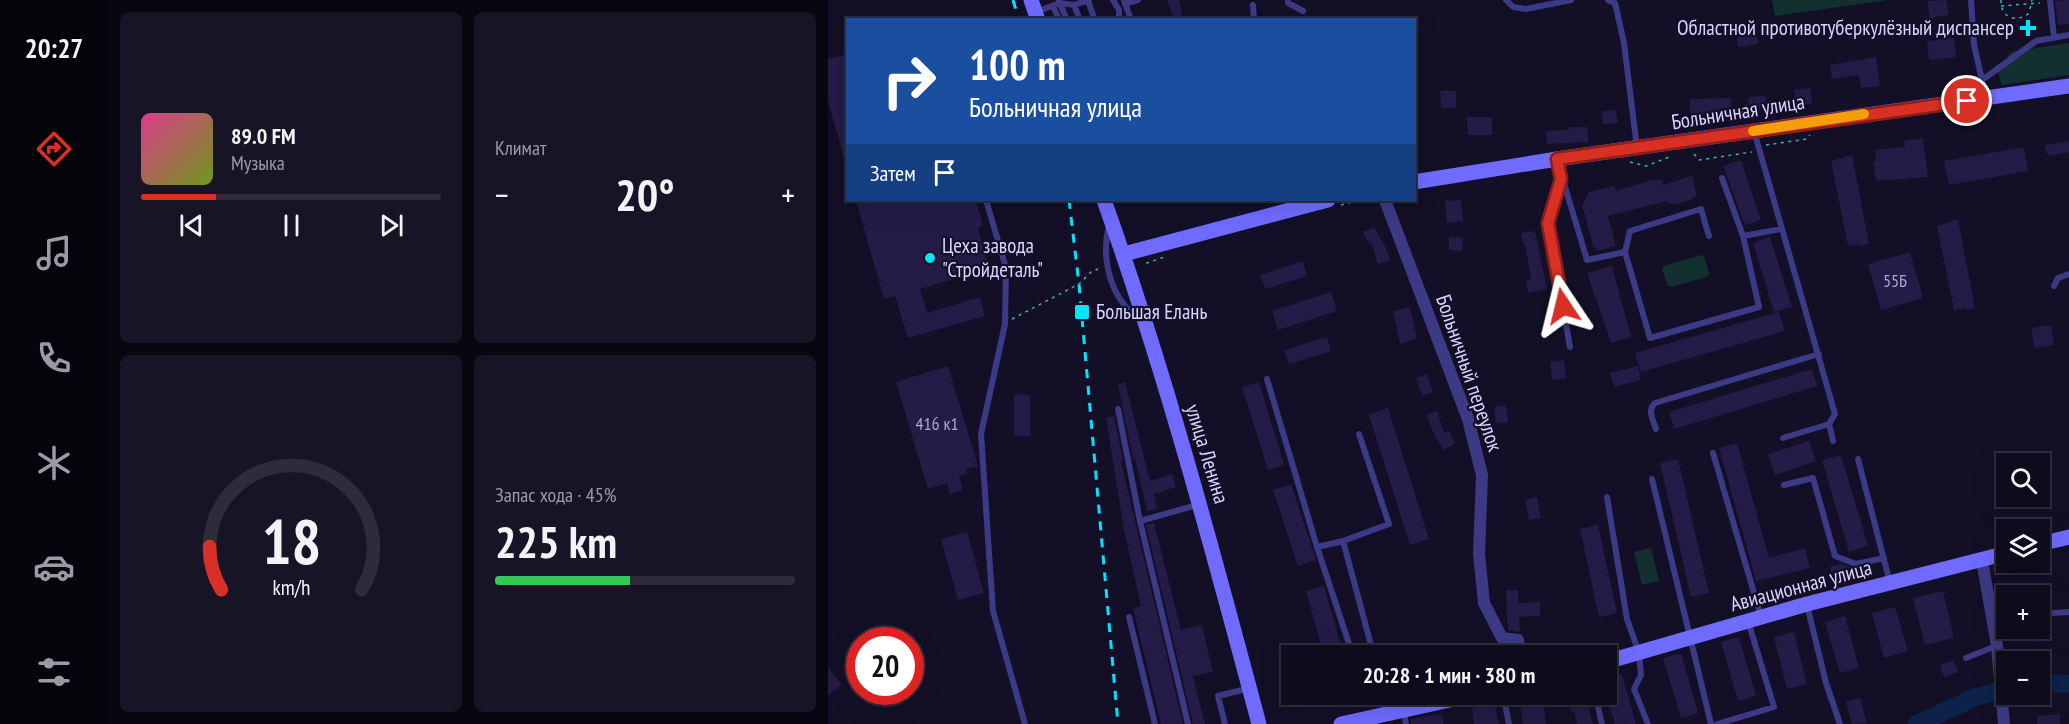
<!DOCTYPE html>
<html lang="ru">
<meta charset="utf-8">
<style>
:root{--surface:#0e0b1c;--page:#171425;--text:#f1f3f6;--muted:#9b9ba3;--line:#2e2b3b;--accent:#d93025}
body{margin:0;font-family:"PT Sans Narrow",sans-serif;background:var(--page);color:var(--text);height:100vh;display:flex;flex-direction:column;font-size:22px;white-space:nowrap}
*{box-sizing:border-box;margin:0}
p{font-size:20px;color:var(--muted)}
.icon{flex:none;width:33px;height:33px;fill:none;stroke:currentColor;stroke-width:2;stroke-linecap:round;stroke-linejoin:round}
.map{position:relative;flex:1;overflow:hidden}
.side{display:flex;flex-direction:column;gap:12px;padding:12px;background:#08060f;width:720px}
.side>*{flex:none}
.hud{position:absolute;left:18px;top:18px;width:570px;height:183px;border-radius:0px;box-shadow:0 6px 24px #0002,0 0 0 2px var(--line);background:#1a4fa0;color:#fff;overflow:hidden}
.controls{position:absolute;left:1168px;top:453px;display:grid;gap:12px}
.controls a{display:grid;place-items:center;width:54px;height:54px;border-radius:0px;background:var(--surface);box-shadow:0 6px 24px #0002,0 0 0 2px var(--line);font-size:30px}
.speed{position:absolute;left:18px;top:627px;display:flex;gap:12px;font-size:30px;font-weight:700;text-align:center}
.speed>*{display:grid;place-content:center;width:78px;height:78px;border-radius:50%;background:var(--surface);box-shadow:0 6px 24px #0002,0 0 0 2px var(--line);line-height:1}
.speed .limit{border:9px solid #d22;background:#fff;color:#111}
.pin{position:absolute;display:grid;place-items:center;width:51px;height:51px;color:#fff;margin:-26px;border:3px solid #fff;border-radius:50%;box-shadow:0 2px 6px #0007}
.me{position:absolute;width:66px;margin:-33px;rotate:350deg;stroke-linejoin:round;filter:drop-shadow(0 0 4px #0008)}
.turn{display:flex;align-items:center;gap:21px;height:126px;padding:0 24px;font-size:27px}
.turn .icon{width:78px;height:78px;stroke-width:2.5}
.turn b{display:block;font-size:42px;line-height:51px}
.then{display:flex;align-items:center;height:57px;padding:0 24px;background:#0003;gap:12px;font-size:22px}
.big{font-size:45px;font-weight:800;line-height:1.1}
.side .tile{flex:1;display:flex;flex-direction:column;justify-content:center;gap:9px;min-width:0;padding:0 21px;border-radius:9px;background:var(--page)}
.side .dial{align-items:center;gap:0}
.dial svg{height:156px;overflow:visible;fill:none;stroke:var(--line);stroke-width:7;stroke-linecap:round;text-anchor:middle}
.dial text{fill:var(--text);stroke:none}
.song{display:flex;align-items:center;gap:18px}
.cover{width:72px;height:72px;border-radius:9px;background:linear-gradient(135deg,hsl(330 70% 55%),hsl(80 70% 35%))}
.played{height:6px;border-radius:3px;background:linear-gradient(90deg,var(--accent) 25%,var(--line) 25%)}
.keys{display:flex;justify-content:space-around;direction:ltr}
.heat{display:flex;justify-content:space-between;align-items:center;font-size:33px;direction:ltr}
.charge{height:9px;border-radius:4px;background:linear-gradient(90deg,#34c759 45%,var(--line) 0)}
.side .tiles{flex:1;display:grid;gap:12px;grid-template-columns:repeat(2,1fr)}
.trip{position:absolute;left:453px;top:645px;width:336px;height:60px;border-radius:0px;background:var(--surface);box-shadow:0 6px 24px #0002,0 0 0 2px var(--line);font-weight:800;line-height:60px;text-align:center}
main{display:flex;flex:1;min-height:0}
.tab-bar{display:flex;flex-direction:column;width:108px;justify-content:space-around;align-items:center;background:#06040b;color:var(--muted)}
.tab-bar .icon{width:42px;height:42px}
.tab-bar .on{color:var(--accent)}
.tab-bar b{font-size:27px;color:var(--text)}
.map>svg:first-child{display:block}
.green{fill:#12302f}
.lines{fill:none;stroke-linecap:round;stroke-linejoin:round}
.river{stroke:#0c2248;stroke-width:18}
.building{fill:#241b47}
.path{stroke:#2fb8b0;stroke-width:1.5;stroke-dasharray:3 4.5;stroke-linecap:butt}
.lane{stroke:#3d3a85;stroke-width:6}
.street{stroke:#3d3a85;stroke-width:12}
.secondary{stroke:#6f6bff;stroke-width:15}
.rail{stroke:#00e5ff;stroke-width:3;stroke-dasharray:9 8;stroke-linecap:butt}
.route-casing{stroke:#8d1f18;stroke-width:15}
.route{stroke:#d93025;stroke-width:10}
.slow{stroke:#f59e0b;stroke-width:10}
.poi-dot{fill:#00e5ff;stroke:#130f26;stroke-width:2}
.labels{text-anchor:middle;stroke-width:4.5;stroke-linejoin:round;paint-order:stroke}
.number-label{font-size:18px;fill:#aca6d1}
.poi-label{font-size:21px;fill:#d9d4ff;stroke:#130f26;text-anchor:start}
.street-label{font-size:21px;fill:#d9d4ff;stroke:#130f26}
</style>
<main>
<nav class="tab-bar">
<b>20:27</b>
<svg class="icon on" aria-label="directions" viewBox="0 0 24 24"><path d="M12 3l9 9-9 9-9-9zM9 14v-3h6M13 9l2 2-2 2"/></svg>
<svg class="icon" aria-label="music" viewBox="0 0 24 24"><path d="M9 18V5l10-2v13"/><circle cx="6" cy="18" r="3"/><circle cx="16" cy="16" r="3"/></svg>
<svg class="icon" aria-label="phone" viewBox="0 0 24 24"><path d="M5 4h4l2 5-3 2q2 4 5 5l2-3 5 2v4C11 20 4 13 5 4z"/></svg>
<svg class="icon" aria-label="climate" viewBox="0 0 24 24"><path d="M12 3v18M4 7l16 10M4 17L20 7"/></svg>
<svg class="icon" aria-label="car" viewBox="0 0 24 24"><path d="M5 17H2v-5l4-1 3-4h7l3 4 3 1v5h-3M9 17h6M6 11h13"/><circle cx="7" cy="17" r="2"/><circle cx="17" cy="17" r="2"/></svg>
<svg class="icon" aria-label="filters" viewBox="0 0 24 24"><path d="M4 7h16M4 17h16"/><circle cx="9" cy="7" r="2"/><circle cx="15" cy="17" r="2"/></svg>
</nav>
<section class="side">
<div class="tiles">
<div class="tile">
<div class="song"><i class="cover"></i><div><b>89.0 FM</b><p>Музыка</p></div></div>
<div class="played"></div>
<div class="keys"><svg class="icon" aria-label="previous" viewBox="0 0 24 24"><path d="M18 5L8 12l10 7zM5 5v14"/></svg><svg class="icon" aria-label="pause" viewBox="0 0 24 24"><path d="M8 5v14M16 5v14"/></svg><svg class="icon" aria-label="next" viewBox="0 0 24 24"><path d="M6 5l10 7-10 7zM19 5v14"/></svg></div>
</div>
<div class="tile"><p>Климат</p>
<div class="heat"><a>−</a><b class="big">20°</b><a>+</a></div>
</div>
<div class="tile dial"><svg viewBox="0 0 100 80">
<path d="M14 69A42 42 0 1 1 86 69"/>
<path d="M14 69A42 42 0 0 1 8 47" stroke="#d93025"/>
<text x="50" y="56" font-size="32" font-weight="700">18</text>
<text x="50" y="72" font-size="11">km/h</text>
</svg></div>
<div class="tile"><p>Запас хода · 45%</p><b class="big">225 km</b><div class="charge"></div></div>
</div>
</section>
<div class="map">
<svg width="1241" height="724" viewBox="0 0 1241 724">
<rect width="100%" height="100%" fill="#130f26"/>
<path class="green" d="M944,0H1060L947,16Z
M1241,43V75L1174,85L1169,70L1183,52Z
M873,255L876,256L881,273L879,277L844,287L840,286L834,269L836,266Z
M823,548L831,581L814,585L806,552Z"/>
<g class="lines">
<path class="river" d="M1212,683L1241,684
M1089,724L1148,697L1179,689"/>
</g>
<path class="building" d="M339,0H351L355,20H346Z
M1118,0L1121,15L1102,18L1099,1Z
M1237,0H1241V24L1230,25L1227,1Z
M928,31L930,44L910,47L908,33Z
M1126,38L1128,57L1101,60L1099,41Z
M20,54V162H17L0,101V59Z
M1048,57L1052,86L1033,88L1031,75L1004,79L1002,65Z
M982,88L984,104L968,106L966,90Z
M612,91H628V108H613Z
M937,95L939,109L922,111L920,98Z
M903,98L904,112L862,115V99Z
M788,110L790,123L775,124L774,111Z
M639,117H664V135H640Z
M741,127H759L760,142L719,144L718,131L741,130Z
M1095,138L1100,177L1048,181L1045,162L1048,161L1047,150L1077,147L1076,141Z
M1241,141V152L1220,156L1217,145Z
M1196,147L1200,171L1121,185L1116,161Z
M1024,155L1041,244L1032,246V244L1020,246L1003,161Z
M913,160L933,220L917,225L895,166Z
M864,176L869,196L865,197V199L845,205V203L840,204L839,201L780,216L788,246L769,251L768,247L766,248L754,205L761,192L786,186L788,191L824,180H834L835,185Z
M28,200H148L155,226L150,228L161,269L92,289L99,313L152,297L157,316L80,338L67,296L56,299Z
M633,200L635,221L619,223L617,201Z
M1130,219L1147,309L1138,310V308L1126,310L1109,226Z
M546,227L558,248L562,260L550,264L543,242L541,243L535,232Z
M707,231L719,289L700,293L698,280L703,279L697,244H695L693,233Z
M621,237L635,238L634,251L621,250Z
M942,237L964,307L946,312L925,243Z
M1082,252L1095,298L1053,310L1040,264Z
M475,261L479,276L437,289L432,275Z
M784,266L803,337L783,343L759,273Z
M503,292L509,311L450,330L444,311Z
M582,307L589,339L572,344L565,311Z
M951,312L957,331L813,372L807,353Z
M1223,325L1226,345L1207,348L1203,328Z
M499,337L503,351L461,364L456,350Z
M736,360L738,378L724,380L722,362Z
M120,366L150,466L137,469L139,474L131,476L135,490L122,494L119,483L100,489L68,382Z
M810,366L813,380L786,387L782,373Z
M984,369L989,386L846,429L841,412Z
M599,374L605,392L594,396L588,378Z
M297,382L322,481L344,474L348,487L326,494L329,509L319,511L307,458L305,459L290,384Z
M431,382L456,465L440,470L414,387Z
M186,394L202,395V436H186Z
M678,405L680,422L668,423L666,407Z
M560,408L601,539L582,545L541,415Z
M609,411L616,433L621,431L627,444L615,450L603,428L599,414Z
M286,416L295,461L293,462L355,724H333L305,608L313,606L296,530L278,418Z
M981,441L988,461L947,475L940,454Z
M909,443L941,558L977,548L982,568L928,581L891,448Z
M1013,455L1040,546L1021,552L994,460Z
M850,459L881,593L863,597L832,463Z
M463,484L488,560L470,566L445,490Z
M709,497L713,518L701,520L697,500Z
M326,523L353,630L374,625L385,672L365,676L377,724H365L318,525Z
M770,525L789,613L771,617L752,529Z
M139,532L156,593L130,600L113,539Z
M1014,564L1023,568L1025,574L1004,579L1002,567Z
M496,586L516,656H496L478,591Z
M678,590H690L691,603L712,602V616L691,617L692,632L680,630Z
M1115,591L1126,638L1097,645L1085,598Z
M1067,607L1080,651L1056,658L1044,613Z
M1017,616L1031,668L1012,673L997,622Z
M1212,626H1219L1220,641L1206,642L1205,628H1212Z
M966,632L979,684L959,689L946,637Z
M911,637L928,696L910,701L893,642Z
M853,653L870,713L853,718L835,658Z
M1126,660L1130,672L1116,677L1112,665Z
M0,667L14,685L0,695Z
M794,674L808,724H787L778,694V678Z
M511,694H551L552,699L514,708Z
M739,694H757L765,724H749L746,711L743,712Z
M715,696L718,724H695L691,699Z
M1032,698L1039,723L1024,724L1018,702Z
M667,704L671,724H646L644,708Z
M614,714L616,724H583V719Z
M1232,714V724H1209V716Z"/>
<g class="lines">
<path class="path" d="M1173,0C1172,17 1188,24 1201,13L1204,0
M1173,6L1212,3
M938,145L979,139L982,135
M866,154L871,160L924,152
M802,162L818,166L844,156
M513,205L531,200
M319,262V263L336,257
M184,319L251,284L263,272L270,269"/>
<path class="lane" d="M285,0L291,10V20
M296,0L303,20
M460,0V3L475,11
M678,0L685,7L698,9L743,0
M780,0L787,3L796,43L809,148
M1143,0L1146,45L1158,97
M1222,0L1226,37
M231,1L239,20
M260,1L267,20
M297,4L310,0
M246,5L252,20
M425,5L426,20
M225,6L231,20
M208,12L232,3L246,5L261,0
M1154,80L1208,41L1241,35
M926,131L1007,414L1001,424L1005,441
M729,160L759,260L797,252L822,338L931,307L915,236L953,229
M894,178L915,236
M733,180L720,223L742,347
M158,200L178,268L177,324L153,434L165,611L197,724
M281,225C274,252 279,285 298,307C302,311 308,315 313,319
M797,252L802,231L873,209L881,236
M1226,286L1230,278L1241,274
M439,379L489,547
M290,409L312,521L360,724
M828,429C825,420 819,410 827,403L991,354
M531,434L561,524L515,541L546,656
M955,438L1001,424
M885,453L933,617
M1030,459L1062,583
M824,479L883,724
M956,485L985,478L1007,556L1028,564L1056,558
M779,497L799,619L811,653L813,675L806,689L820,724
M312,521L369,505
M515,541L489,547L525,656
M979,605L998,683L1012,724
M1212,614L1241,612
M301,617L327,724
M1164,617L1179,616
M1138,658L1168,646
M556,694L561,714
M675,694L681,724
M767,694L774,724
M576,712L578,724
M397,724L390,696L422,688
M889,724L946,707L920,621"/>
<path class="street" d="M557,200L640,419L654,475L651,554L656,603L674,638L690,640L693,656
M1154,560L1169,646L1176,724"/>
<path class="secondary" d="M203,0L210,20
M586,182L729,159L1241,86
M276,200C337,371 384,548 431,724
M296,254L500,200
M1212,544L1241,537
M778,662L979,604L1179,553
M513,724L649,694"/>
<path class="rail" d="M185,0L191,20
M241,200L251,284L290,724"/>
</g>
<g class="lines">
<g class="route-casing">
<path id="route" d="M735,306L720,223L733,179L729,159L1139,101"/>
</g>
<use href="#route" class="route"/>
<path class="slow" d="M925,131L1036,114"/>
</g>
<g class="poi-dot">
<path d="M1197 19h6v6h6v6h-6v6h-6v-6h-6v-6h6z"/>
<circle cx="102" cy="258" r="6"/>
<rect x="246" y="304" width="16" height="16" rx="3"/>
</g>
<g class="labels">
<g class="number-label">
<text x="1067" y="287">55Б</text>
<text x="109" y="430">416 к1</text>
</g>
<g class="poi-label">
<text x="1186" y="35" text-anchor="end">Областной противотуберкулёзный диспансер</text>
<text x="114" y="253">Цеха завода<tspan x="114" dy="24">"Стройдеталь"</tspan></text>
<text x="268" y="319">Большая Елань</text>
</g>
<g class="street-label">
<text transform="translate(910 112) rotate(-9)" y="7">Больничная улица</text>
<text transform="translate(641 373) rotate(71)" y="7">Больничный переулок</text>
<text transform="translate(379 454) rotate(73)" y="7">улица Ленина</text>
<text transform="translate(973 586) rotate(-15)" y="7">Авиационная улица</text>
</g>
</g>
</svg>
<div class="controls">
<a><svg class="icon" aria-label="search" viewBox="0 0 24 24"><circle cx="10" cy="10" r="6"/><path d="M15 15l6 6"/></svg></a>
<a><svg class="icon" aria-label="layers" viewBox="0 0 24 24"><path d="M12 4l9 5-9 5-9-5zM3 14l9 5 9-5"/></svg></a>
<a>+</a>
<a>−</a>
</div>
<div class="speed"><div class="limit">20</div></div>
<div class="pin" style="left:1139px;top:101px;background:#d93025"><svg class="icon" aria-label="arrive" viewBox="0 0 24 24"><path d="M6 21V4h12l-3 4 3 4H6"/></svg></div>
<svg class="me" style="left:735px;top:306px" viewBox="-20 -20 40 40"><path d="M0-17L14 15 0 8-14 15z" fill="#d93025" stroke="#fff" stroke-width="4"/></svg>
<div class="trip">20:28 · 1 мин · 380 m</div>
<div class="hud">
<div class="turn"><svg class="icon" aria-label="right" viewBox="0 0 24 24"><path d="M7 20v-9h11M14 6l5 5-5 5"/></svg><div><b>100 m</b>Больничная улица</div></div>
<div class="then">Затем<svg class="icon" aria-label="arrive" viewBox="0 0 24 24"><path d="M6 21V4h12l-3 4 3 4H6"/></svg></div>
</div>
</div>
</main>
